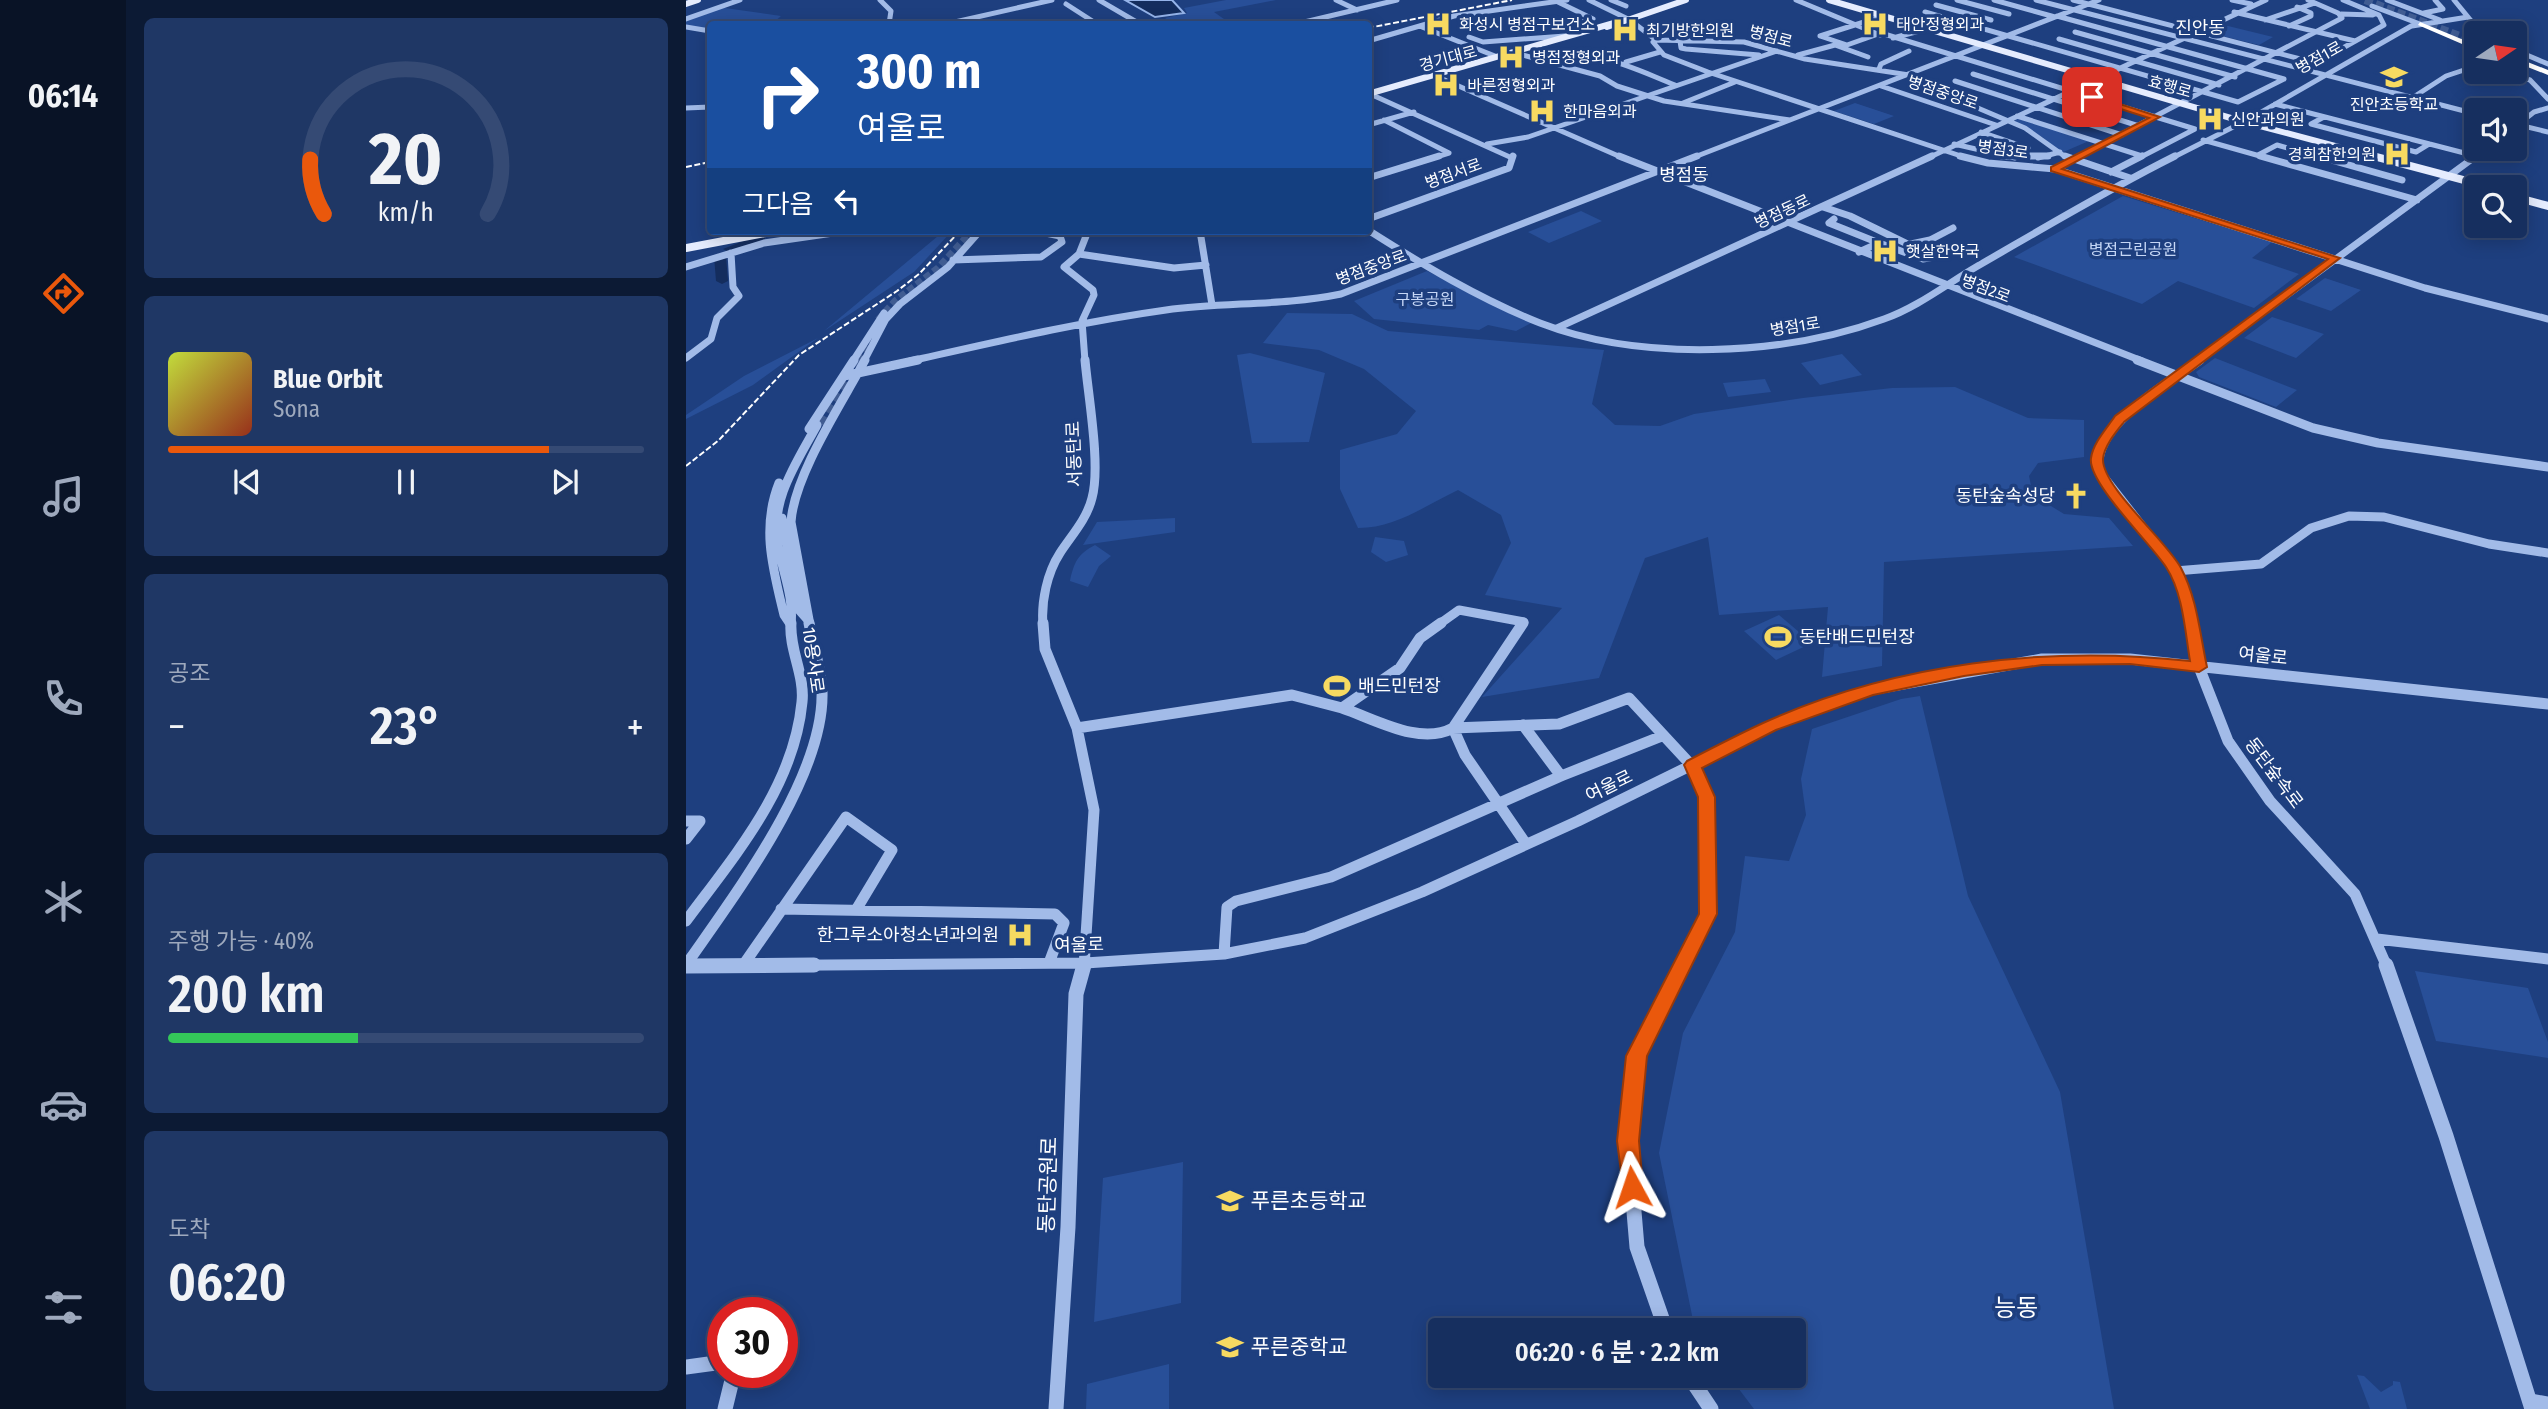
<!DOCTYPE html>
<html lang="ko">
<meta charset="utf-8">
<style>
:root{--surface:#162f5f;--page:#1f3765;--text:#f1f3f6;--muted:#9ea9bd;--line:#354a74;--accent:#ea580c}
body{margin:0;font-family:"Fira Sans Condensed","Noto Sans KR",sans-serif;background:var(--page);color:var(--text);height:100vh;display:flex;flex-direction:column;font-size:26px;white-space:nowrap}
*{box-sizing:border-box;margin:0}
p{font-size:23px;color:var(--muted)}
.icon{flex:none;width:38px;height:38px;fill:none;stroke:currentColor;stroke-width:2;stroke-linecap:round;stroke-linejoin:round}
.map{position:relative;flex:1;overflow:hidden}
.drawer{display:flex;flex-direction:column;gap:18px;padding:18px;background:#0c1a34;width:560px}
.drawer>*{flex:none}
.top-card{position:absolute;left:21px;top:21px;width:665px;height:214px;border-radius:7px;box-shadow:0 4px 18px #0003,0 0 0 2px var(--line);background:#1a4fa0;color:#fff;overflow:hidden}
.needle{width:46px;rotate:77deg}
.buttons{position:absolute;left:1778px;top:21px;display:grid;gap:14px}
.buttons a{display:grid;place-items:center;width:63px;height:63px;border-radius:7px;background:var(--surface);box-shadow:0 4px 18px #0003,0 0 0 2px var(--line);font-size:35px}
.speed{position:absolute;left:21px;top:1297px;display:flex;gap:14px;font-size:35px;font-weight:700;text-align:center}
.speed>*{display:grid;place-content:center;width:91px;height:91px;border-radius:50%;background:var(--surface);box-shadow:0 4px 18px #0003,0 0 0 2px var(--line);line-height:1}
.speed .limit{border:10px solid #d22;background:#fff;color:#111}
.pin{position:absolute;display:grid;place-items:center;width:60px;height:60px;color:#fff;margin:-30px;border-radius:14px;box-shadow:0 4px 10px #0006}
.me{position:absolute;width:77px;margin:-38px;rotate:355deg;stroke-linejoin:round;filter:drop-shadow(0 0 5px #0008)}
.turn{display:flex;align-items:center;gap:24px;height:147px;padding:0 35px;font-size:32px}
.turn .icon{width:91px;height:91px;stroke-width:2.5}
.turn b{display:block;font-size:49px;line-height:60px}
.then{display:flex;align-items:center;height:66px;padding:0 35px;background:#0003;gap:14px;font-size:26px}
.big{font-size:52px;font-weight:600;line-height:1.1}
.drawer .card{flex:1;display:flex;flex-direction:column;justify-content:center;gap:10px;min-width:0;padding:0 24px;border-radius:10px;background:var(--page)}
.drawer .dial{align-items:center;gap:0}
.dial svg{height:182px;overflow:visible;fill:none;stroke:var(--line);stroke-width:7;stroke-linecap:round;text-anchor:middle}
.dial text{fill:var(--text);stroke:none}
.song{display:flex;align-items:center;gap:21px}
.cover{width:84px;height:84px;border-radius:10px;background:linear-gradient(135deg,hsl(70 70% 55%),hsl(10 70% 35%))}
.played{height:7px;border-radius:4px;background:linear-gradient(90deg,var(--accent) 80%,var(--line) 80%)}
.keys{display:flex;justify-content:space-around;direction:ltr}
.heat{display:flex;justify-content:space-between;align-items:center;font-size:38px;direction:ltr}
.charge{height:10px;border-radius:5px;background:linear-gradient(90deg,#34c759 40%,var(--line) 0)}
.trip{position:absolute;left:742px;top:1318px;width:378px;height:70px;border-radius:7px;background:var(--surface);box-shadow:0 4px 18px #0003,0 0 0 2px var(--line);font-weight:600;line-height:70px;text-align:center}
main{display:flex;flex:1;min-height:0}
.tabs{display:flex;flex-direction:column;width:126px;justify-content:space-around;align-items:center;background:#091326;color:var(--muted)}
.tabs .icon{width:49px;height:49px}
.tabs .on{color:var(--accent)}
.tabs b{font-size:32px;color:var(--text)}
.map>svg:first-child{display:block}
.green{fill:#284f98}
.water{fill:#142d5e;stroke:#95b4ea;stroke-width:2}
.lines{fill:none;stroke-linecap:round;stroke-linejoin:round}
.river{fill:#142d5e;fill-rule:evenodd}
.minor-tunnel-far1{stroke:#405c92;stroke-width:7;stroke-dasharray:7 3.5;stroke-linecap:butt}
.minor-tunnel{stroke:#405c92;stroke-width:9;stroke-dasharray:9 4.5;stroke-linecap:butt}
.highway-tunnel{stroke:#405c92;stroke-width:8;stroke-dasharray:8 3.5;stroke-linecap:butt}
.minor-far4{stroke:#a2bbe8;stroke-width:5}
.minor-far3{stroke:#a2bbe8;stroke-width:7}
.minor-far2{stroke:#a2bbe8;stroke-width:9}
.minor-far1{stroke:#a2bbe8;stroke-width:11}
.minor{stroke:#a2bbe8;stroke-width:15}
.major-far1{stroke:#e5ecfe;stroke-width:6}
.major{stroke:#e5ecfe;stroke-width:8}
.highway{fill:#fff;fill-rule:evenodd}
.rail{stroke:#fff;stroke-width:2;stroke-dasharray:6 2.5;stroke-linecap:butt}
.route{fill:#ea580c;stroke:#983908;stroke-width:2}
.labels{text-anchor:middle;stroke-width:7;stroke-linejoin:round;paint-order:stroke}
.far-poi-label{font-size:16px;fill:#fff;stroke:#1e3f7f;text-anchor:start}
.far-street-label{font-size:16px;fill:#fff;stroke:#1e3f7f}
.far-park-label{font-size:16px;fill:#c6d7f6;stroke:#1e3f7f}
.far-quarter-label{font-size:18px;fill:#fff;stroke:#1e3f7f}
.street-label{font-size:18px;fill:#fff;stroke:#1e3f7f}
.poi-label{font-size:18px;fill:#fff;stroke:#1e3f7f;text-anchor:end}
.near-street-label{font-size:21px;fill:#fff;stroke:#1e3f7f}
.near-poi-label{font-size:21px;fill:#fff;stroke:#1e3f7f;text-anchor:start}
.near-quarter-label{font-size:24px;fill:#fff;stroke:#1e3f7f}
</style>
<main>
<nav class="tabs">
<b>06:14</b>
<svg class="icon on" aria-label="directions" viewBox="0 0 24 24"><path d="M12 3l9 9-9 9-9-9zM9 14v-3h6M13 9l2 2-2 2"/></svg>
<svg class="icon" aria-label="music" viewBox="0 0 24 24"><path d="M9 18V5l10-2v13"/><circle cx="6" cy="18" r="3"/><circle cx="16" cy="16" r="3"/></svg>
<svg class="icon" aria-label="phone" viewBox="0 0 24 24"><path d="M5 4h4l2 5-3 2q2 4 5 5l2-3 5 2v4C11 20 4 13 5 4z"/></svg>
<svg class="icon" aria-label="climate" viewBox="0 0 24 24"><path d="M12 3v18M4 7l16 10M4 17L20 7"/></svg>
<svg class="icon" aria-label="car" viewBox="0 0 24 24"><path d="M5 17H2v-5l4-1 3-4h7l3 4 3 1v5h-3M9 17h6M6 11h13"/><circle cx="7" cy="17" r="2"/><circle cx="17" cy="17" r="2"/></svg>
<svg class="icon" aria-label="filters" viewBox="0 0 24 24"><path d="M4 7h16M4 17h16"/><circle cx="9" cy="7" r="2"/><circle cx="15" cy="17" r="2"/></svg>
</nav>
<section class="drawer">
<div class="card dial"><svg viewBox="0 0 100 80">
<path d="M14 69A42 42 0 1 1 86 69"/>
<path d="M14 69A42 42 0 0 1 8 45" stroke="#ea580c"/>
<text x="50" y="56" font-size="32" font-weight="700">20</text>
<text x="50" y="72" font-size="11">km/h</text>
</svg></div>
<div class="card">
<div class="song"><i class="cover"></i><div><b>Blue Orbit</b><p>Sona</p></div></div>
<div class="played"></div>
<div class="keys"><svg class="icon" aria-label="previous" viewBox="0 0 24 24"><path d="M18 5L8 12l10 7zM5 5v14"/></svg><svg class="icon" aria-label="pause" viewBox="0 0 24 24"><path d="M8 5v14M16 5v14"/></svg><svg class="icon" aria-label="next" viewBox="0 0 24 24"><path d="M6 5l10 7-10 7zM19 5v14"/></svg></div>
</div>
<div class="card"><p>공조</p>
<div class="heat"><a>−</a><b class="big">23°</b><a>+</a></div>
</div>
<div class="card"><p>주행 가능 · 40%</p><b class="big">200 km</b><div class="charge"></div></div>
<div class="card"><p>도착</p><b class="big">06:20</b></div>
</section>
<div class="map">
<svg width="1862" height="1409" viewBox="0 0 1862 1409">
<rect width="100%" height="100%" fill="#1e3f7f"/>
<path class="green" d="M540,0H590L528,12L545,24H488L479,18L501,13L498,8Z
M32,7L95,16L86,24H24V31L0,27V19Z
M1538,25L1587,37L1573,45L1516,31Z
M1169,103L1208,116L1188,124L1148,111Z
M1331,118L1403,141L1375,153L1356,137L1328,122Z
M1437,196L1586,242L1566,258L1613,274L1568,308L1492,281L1456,304L1328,257Z
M895,211L916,221L863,243L842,232Z
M258,231H266L228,272L138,331Z
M741,271L847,322L830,331L802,325L793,330L688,319L668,301Z
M1639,278L1675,290L1645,311L1610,299Z
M601,313L666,314L702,331L918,350L906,404L929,425L974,426L1008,414L1117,398L1206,388L1269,387L1342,418L1398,420V457L1352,463L1343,476L1347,495L1378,514L1423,518L1447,546L1198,562L1196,666L1136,677L1142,607L1033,615L1022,537L959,558L913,678L796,697L876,608L799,595L825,543L815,515L772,490C738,506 710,528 672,528L654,489V450L711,434L730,411L678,369L633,350L577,343Z
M1586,317L1638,334L1610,358L1558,338Z
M132,338L67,385L0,419V415L58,376Z
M564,353L639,373L623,442L566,443L551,355Z
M1156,354L1176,375L1134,385L1115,363Z
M1529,358L1611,390L1590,407L1513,377L1510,372Z
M1079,379L1085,392L1042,397L1037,383Z
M489,518V532L397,545L411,522Z
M689,537L718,541L722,555L700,562L685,552Z
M409,545L425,556L413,566L402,587L384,581C388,562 392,554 409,545Z
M1093,615L1126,643L1090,660L1058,631Z
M1234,696L1282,896L1374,1092L1428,1409H1068L1043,1376H1108V1330H1009L973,1153L997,1033L1049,932L1059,856L1103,861L1120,815L1115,779L1126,729L1215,699Z
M1729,971L1842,988L1862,1042V1058L1750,1041Z
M497,1162L495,1303L408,1322L417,1178Z
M483,1364V1409H400L401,1384Z
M1671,1375L1678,1376L1695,1392L1707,1385V1381L1714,1382L1721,1409H1684Z"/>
<path class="water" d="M439,0H486L498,13L469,17Z"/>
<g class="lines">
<path class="river" d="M75,234L79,235V239L43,252L37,249Z
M34,253L40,256L42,281L36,284L30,281L28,256Z"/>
<path class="minor-tunnel-far1" d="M192,320L209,301L252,268L286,231
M173,361L189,333"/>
<path class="minor-tunnel" d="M136,425L174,360"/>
<path class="highway-tunnel" d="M1679,0L1784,40"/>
<path class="minor-far4" d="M194,0L205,11L203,24
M413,0L454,24
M650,0L671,10
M903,0L944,20L970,40
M925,0L940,6
M1110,0L1194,35
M1271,0L1323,14
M1308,0L1369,17
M1350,0L1790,114
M1387,0L1630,63L1698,25L1693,15L1657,0
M1546,0L1565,4
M1701,0L1754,20
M872,2L907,19L890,24L898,28
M380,4L411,24
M1250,5L1305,20
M1686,6L1734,24
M1239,12L1552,102L1598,79
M1548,12L1669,41
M1738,13L1757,9L1749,0
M1655,14L1687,15
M1371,16L1598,79
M1782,17L1795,33
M0,19L54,0
M1579,20L1629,3
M856,23L890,24
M260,24L366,0
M610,24L711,0
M1603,26L1625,16V13L1611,7
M1726,26L1782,17L1768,0
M0,27L24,31
M736,27L809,56
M1389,32L1549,77
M1134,36L1161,45L1195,33L1509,129L1453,158
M1134,36L1197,16
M783,37L797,42L879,36
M1207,38L1237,30
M1373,39L1533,85
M970,40L967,42L978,55L1022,72L1281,158
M970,40L1058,42L1119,59L1223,75L1251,85L1280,103L1339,128L1381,158
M682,41L768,16L881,0
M994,41L995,48L1000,49L1073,55
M1829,50L1862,64
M833,54L914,76L931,86L978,101L1104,120
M1112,55L1149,45L1182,57
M862,62C915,49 941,66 989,85
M940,62L974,52
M1193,69L1195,64L1223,51
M1816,72L1844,80L1862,99
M745,74L937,158
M1287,74L1453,126
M1269,81L1436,135
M1195,86L1310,125
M684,94L826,158
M1726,98L1760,76L1790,66
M997,103L1049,82
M1589,104L1790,156
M0,108L24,107
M1331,116L1456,156
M1638,117L1625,124L1730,152L1743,144
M698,120L763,153L747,158
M1829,124L1862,132
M682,125L728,112
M1829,127L1848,112L1862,108
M1295,132L1342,148
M1517,140L1581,158
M801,144L842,137L1091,51
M1268,144L1329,158
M1572,155L1591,145L1637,158
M1006,158L1413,0
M1242,158L1580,0
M1352,158L1374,152
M1390,158L1656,18L1652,13L1622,0
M1486,158L1565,118L1727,25
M1788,158L1800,149"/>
<path class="minor-far3" d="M933,156L1456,361
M1274,156L1302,163L1369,169L1739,288L1862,319
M1316,156H1362
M1379,156L1444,178
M1574,156L1731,200
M1631,156L1716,180
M1369,169L1394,156
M1425,172L1456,156
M682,178L753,156
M1137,207L1164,216L1248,257L1237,259L1193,243
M682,219L823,168L827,156
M1148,219L1143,223L1193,243L1173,252
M682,230C737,265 794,299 854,323C955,362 1098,356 1198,319C1230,308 1261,284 1290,267C1356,229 1421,190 1489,156
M514,231L526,305
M1225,244L1244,240L1267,228
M393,254L488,268L520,265
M267,260L355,257L376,242L374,236L350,231
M0,267L78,243L161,231
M871,328L1246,156
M0,358L25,339L31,318L53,296L47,287L45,253
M167,361L198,313
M178,361L200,319L214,304L262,267L294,231
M224,361C309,342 394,322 480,310C538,302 597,306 655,294L1011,156
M399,361L396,321L408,295L407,290L378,267L393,254L402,231
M1511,361L1790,156"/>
<path class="minor-far2" d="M1451,360L1627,428L1692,443L1862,467
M158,376L232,360
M123,429L168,360
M93,483C75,528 87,569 98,615L104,624
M96,518L113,610L121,619
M1489,571L1575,564L1625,528L1663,516L1698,517L1803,544L1862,553
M105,625C108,597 97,573 92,546C83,501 111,462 131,425
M124,625L105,522C108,475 156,403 179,360
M357,625C355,602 361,573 374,553C385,536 401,519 406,498C415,466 402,395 399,360
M752,625L773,610L838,622L836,625
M1505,625L1499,595L1488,567L1413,471C1406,425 1481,384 1514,360"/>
<path class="minor-far1" d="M357,623L359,649L391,728L408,810L398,967
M1504,623L1513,667L1542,741L1584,801L1669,894L1701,967
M656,708C689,719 734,746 767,728L837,623
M656,708L714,668L734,638L755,623
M837,725L875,776
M391,728L606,695L656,708
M0,821H14L0,839
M840,844L779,755L767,728L873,724L943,698L1006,766L1021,797L1022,914L995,967
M95,909L369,914L378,923L363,963
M0,921C49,855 108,787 116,702C119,675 103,650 105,623
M1691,939L1862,959
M538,954L541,907L550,901L645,877L875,776L976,736
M58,964L160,817L206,850L170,910
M0,965C47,897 139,777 136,691C135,669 127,645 123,623
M0,966L399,963L538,954L619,938L736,892L892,821L1085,726L1184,690L1356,659H1444L1862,704"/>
<path class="minor" d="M1700,965L1760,1136L1846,1409
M0,966L128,965
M980,1330L951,1247L942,1141L950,1056L996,965
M0,1367L37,1362
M1003,1376L1025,1409
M1844,1401L1862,1404
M39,1409L48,1372
M370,1409L382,1227L390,994L398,965"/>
<path class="major-far1" d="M1143,0L1555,121L1694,158
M0,4L12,0
M921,27L1000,0
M682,94L928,23"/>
<path class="major" d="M1687,156L1804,187
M1829,197L1862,206
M0,248L90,231"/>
<path class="highway" d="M1734,22L1790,45V50L1732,25Z
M1829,57L1862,70V75L1829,62Z"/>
<path class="rail" d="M682,28L826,0
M0,167L24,162
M0,466L33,440L113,355L211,291L233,274L274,231"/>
</g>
<path class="route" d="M1406,95L1474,117L1376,169L1654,258L1438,422C1430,432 1418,446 1417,459C1416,487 1481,541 1495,568C1511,598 1514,634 1521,667L1513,672L1444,664L1356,665L1278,676L1187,695L1090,730L1016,768L1029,797L1031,914L961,1056L953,1141L957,1187L954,1195L946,1198L938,1195L931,1141L940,1056L1013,914L1012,797L998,765L1001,761C1026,748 1051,735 1077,723C1209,663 1361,645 1504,661C1499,631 1497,593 1480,567C1466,545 1401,482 1405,458C1407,443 1421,428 1429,416L1642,259L1365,171V167L1463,118L1403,99Z"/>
<defs>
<g id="hospital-bare" transform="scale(2.1)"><path d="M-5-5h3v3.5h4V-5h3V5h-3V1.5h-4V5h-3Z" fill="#f7da61" stroke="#1e3f7f" stroke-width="2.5" paint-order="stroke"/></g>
<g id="school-bare" transform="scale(2.1)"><path d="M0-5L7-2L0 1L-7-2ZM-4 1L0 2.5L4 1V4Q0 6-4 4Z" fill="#f7da61" stroke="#1e3f7f" stroke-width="2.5" paint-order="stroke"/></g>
<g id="church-bare" transform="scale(2.1)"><path d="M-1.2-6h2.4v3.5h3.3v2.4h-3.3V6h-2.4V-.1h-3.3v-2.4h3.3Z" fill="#f7da61" stroke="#1e3f7f" stroke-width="2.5" paint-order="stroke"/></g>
<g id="stadium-bare" transform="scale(2.1)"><path d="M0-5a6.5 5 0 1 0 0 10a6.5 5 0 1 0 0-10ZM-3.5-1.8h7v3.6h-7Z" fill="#f7da61" stroke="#1e3f7f" stroke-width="2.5" paint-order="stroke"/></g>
</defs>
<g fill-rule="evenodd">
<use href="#hospital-bare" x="752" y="24"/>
<use href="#hospital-bare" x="1189" y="24"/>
<use href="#hospital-bare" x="939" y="30"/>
<use href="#hospital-bare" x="825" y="57"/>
<use href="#school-bare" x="1708" y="77"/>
<use href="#hospital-bare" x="760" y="85"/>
<use href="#hospital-bare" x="856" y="111"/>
<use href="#hospital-bare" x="1524" y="119"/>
<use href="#hospital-bare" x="1711" y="154"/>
<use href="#hospital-bare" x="1199" y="251"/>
<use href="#church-bare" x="1390" y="496"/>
<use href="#stadium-bare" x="1092" y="637"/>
<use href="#stadium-bare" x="651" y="686"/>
<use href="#hospital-bare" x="334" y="935"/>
<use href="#school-bare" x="544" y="1201"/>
<use href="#school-bare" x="544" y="1347"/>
</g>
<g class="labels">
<g class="far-poi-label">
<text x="773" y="30">화성시 병점구보건소</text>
<text x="1210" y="30">태안정형외과</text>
<text x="960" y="36">최기방한의원</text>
<text x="846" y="63">병점정형외과</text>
<text x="781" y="91">바른정형외과</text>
<text x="1708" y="110" text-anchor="middle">진안초등학교</text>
<text x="877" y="117">한마음외과</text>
<text x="1545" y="125">신안과의원</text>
<text x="1690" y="160" text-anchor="end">경희참한의원</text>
<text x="1220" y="257">햇살한약국</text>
</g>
<g class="far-street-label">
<text transform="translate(1085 36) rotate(15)" y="6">병점로</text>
<text transform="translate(1633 57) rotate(-29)" y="6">병점1로</text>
<text transform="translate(762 58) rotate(-15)" y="6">경기대로</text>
<text transform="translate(1484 86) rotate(16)" y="6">효행로</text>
<text transform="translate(1257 92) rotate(19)" y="6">병점중앙로</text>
<text transform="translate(1317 149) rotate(8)" y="6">병점3로</text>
<text transform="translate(767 173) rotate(-20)" y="6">병점서로</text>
<text transform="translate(1096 211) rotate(-25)" y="6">병점동로</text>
<text transform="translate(685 267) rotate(-20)" y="6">병점중앙로</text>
<text transform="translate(1300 288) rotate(21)" y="6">병점2로</text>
<text transform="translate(1109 326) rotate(-9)" y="6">병점1로</text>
</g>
<g class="far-park-label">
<text x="1447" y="255">병점근린공원</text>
<text x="739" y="305">구봉공원</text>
</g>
<g class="far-quarter-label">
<text x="1514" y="34">진안동</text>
<text x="998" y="181">병점동</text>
</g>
<g class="street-label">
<text transform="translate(388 454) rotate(-92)" y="6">서동탄로</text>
<text transform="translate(1577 656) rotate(6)" y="6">여울로</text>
<text transform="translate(127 660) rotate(82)" y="6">10용사로</text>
<text transform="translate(1588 773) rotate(53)" y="6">동탄숲속로</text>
<text transform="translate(923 786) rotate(-26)" y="6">여울로</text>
<text transform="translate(393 945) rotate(-1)" y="6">여울로</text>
</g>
<g class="poi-label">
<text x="1369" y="502">동탄숲속성당</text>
<text x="1113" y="643" text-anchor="start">동탄배드민턴장</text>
<text x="672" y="692" text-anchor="start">배드민턴장</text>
<text x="313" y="941">한그루소아청소년과의원</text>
</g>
<g class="near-street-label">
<text transform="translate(362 1185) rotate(-88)" y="7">동탄공원로</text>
</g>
<g class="near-poi-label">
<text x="565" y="1208">푸른초등학교</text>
<text x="565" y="1354">푸른중학교</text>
</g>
<g class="near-quarter-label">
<text x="1330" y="1316">능동</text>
</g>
</g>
</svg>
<div class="buttons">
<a><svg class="needle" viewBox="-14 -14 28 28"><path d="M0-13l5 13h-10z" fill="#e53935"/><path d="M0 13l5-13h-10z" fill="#9ea9bd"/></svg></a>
<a><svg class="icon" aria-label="sound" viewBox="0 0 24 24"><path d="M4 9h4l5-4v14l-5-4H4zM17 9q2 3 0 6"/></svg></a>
<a><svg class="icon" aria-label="search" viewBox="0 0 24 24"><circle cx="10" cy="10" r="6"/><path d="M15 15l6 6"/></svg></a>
</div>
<div class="speed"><div class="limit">30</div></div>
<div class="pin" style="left:1406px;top:97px;background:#d93025"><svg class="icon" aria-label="arrive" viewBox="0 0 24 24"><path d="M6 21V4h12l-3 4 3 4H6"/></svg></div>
<svg class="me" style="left:946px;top:1187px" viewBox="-20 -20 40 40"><path d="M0-17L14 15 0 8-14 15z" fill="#ea580c" stroke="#fff" stroke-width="4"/></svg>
<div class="trip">06:20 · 6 분 · 2.2 km</div>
<div class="top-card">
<div class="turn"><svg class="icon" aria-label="right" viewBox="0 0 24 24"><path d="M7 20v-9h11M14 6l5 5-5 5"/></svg><div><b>300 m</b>여울로</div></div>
<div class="then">그다음<svg class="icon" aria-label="left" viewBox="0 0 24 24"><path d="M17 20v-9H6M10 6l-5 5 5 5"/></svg></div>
</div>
</div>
</main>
